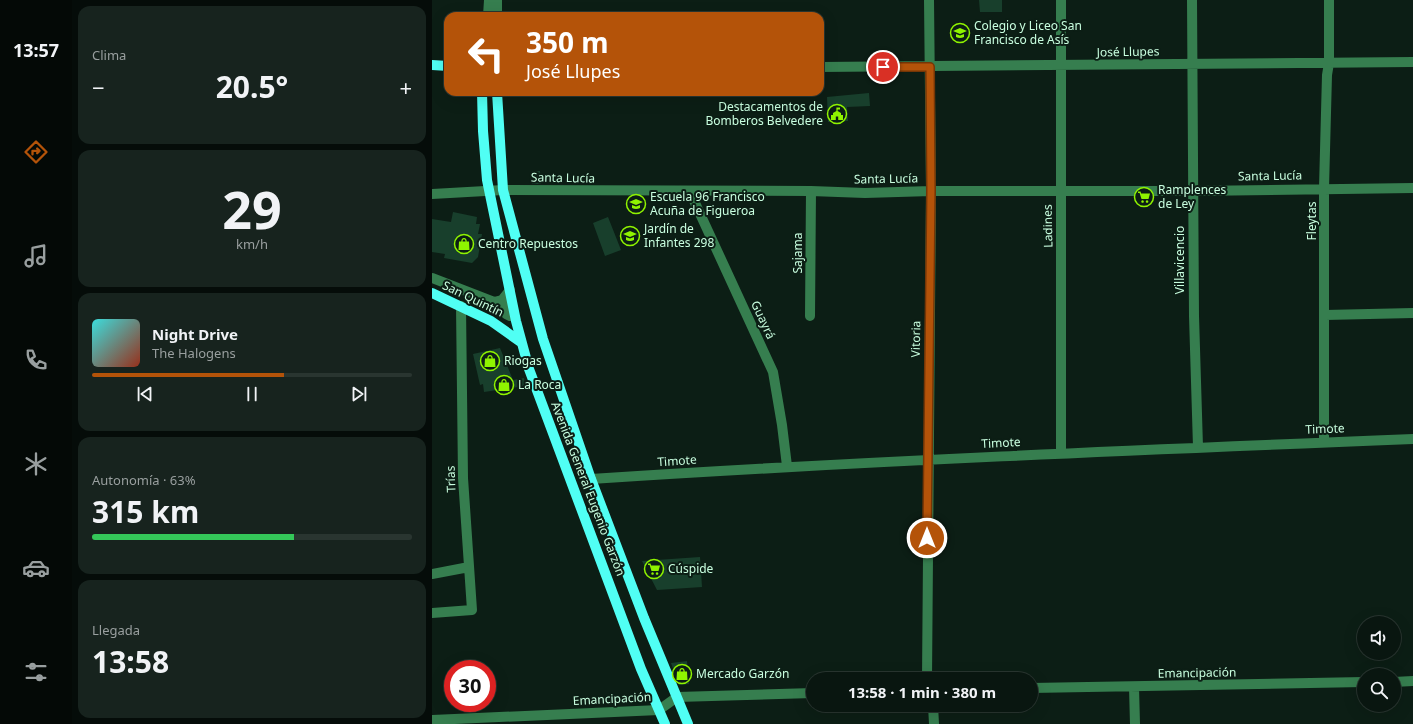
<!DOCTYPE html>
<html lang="es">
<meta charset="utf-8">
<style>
:root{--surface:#091610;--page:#17231e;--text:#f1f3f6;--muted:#999f9f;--line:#293530;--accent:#b45309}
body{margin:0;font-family:"Noto Sans",sans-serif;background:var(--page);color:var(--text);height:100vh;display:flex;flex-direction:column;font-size:15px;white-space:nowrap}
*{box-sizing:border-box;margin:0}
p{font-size:13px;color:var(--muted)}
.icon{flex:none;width:22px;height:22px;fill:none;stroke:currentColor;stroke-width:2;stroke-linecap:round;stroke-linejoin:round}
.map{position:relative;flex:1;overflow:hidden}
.drawer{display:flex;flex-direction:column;gap:6px;padding:6px;background:#050c09;width:360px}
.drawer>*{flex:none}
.hud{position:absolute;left:12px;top:12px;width:380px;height:84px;border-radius:12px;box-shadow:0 4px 16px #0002,0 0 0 1px var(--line);background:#b45309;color:#fff;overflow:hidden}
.fabs{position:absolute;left:925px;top:616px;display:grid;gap:8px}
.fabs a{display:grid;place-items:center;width:44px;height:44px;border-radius:50%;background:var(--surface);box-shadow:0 4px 16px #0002,0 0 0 1px var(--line);font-size:20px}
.speed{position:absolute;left:12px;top:660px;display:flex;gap:8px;font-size:20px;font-weight:700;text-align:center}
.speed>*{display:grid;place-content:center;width:52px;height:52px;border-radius:50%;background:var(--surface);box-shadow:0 4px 16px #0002,0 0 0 1px var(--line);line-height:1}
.speed .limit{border:6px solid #d22;background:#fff;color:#111}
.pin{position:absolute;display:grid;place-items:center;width:34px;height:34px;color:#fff;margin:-17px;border:2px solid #fff;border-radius:50%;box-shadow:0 1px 4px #0007}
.me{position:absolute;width:44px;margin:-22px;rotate:0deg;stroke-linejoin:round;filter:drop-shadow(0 0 3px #0008)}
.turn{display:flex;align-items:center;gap:14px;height:84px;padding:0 16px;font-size:18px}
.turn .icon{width:52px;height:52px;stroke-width:2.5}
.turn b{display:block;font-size:28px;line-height:34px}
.big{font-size:30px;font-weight:700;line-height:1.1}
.drawer .tile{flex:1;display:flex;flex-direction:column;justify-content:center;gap:6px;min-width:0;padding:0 14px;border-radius:12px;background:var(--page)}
.drawer .dial{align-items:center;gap:0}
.dial b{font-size:52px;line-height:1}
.song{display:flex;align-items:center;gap:12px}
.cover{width:48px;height:48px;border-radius:6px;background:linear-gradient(135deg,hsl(180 70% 55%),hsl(10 70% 35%))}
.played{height:4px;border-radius:2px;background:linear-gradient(90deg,var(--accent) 60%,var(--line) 60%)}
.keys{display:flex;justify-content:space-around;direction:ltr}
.heat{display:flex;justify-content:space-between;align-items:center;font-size:22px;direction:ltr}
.charge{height:6px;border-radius:3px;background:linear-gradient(90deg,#34c759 63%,var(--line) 0)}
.trip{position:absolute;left:374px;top:672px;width:232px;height:40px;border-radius:20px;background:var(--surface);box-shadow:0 4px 16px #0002,0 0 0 1px var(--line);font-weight:700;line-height:40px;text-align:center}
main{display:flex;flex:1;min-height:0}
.tabs{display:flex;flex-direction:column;width:72px;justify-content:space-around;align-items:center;background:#040906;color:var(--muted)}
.tabs .icon{width:28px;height:28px}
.tabs .selected{color:var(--accent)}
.tabs b{font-size:18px;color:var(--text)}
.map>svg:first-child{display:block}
.building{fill:#183f2c}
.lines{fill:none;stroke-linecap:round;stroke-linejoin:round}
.minor{stroke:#367e4f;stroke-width:10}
.major{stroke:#50fff4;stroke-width:10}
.route-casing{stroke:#753606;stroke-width:10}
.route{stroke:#b45309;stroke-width:7}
.labels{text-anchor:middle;stroke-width:4;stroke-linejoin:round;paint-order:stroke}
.poi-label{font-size:12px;fill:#c9ffe0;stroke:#0c1e15;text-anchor:start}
.street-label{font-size:12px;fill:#c9ffe0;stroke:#0c1e15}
</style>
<main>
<nav class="tabs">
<b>13:57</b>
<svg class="icon selected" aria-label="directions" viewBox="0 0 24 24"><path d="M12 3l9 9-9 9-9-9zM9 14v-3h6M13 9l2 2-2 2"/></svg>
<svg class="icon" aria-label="music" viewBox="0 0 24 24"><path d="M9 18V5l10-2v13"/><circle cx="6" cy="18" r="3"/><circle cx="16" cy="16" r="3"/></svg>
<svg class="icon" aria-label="phone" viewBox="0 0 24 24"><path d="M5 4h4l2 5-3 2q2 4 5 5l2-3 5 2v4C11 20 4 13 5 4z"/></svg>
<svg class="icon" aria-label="climate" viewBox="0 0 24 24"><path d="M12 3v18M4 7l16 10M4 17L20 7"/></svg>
<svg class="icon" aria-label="car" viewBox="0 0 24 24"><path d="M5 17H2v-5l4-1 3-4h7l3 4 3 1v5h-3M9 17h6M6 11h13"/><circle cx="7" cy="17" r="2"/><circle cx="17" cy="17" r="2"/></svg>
<svg class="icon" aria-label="filters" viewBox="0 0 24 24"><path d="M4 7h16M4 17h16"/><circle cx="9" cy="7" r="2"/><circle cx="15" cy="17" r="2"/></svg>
</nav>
<section class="drawer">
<div class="tile"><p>Clima</p>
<div class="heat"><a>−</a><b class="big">20.5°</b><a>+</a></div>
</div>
<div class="tile dial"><b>29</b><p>km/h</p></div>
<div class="tile">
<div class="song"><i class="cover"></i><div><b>Night Drive</b><p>The Halogens</p></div></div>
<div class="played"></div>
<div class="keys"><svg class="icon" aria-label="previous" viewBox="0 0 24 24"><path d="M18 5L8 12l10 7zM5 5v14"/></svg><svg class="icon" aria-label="pause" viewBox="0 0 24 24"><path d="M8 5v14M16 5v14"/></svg><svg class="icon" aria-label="next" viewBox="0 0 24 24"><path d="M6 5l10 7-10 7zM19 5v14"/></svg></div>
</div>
<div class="tile"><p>Autonomía · 63%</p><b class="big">315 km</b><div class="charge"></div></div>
<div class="tile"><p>Llegada</p><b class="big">13:58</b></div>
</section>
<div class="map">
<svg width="981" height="724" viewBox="0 0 981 724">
<rect width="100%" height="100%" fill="#0c1e15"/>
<path class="building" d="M547,0H570V12H548Z
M437,93L438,106L415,107L416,121L396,122L395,97Z
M100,171H108L109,184H100Z
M21,212L45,217L44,224H48L46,234H50L46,257L40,263L12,258L13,254L0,252V219L19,222Z
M176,217L189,250L173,256L161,223Z
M68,348L81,380L92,378L93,386L52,392L51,384L48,385L41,354Z
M268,557L270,587L225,590L210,561Z
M255,661L257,684L247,685L239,663Z"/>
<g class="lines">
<path class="minor" d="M760,0L762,316L766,447
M56,16L57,0
M65,16V0
M388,67L981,62
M258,192L341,372L350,425L355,466
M0,194L71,190L379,191L433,193L499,191H761L981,188
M0,278L62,302L70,300L78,290
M76,302L80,314L78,316L74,314L72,304Z
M893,315L981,313
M378,316L379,191
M892,442V188L895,75L897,63V0
M629,452V0
M159,479C433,461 707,450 981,439
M0,574L37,567
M0,613L40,610L31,478L29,306
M495,679L499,191L497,0
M962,682L981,681
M702,687L703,724
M599,688L932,682
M501,705L502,724
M0,720L227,710L245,697L381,693"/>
<path class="major" d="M0,65L16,66
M50,92L51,131L55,180L84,321L97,369L209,669L233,724
M65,92L71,190L111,339L159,479L212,618L256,724
M0,293L59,321L90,343"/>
</g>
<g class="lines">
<g class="route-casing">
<path id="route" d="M451,67H498L499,191L495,538"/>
</g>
<use href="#route" class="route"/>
</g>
<defs>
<g id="school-ring" transform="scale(1)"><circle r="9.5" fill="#0c1e15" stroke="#8ff400" stroke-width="1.5"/><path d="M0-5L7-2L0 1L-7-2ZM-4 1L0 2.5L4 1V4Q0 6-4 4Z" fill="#8ff400"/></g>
<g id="civic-ring" transform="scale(1)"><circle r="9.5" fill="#0c1e15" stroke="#8ff400" stroke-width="1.5"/><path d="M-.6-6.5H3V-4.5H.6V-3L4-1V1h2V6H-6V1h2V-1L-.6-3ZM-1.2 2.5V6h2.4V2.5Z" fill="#8ff400"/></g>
<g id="supermarket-ring" transform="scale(1)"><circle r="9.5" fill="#0c1e15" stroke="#8ff400" stroke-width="1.5"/><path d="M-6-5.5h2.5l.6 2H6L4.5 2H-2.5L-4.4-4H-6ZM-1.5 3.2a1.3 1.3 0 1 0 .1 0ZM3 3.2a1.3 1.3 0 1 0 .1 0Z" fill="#8ff400"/></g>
<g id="shop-ring" transform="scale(1)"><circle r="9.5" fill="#0c1e15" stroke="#8ff400" stroke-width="1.5"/><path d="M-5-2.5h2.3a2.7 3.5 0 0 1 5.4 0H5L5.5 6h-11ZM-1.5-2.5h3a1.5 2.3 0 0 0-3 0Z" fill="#8ff400"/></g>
</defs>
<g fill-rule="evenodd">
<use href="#school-ring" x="528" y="33"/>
<use href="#civic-ring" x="405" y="114"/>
<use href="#supermarket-ring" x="712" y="197"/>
<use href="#school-ring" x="204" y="204"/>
<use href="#school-ring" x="198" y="236"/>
<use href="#shop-ring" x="32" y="244"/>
<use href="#shop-ring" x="58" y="361"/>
<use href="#shop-ring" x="72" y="385"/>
<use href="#supermarket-ring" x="222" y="569"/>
<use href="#shop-ring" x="250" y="674"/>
</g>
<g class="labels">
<g class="poi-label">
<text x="542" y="30">Colegio y Liceo San<tspan x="542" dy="14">Francisco de Asís</tspan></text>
<text x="391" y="111" text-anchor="end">Destacamentos de<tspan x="391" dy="14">Bomberos Belvedere</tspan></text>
<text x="726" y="194">Ramplences<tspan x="726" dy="14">de Ley</tspan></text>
<text x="218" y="201">Escuela 96 Francisco<tspan x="218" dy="14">Acuña de Figueroa</tspan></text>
<text x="212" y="233">Jardín de<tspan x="212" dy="14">Infantes 298</tspan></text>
<text x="46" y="248">Centro Repuestos</text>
<text x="72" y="365">Riogas</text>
<text x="86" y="389">La Roca</text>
<text x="236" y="573">Cúspide</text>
<text x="264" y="678">Mercado Garzón</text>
</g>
<g class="street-label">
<text transform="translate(696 52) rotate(-1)" y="4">José Llupes</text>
<text transform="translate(838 176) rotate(-1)" y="4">Santa Lucía</text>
<text transform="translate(131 178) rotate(1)" y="4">Santa Lucía</text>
<text transform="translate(454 179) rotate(-1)" y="4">Santa Lucía</text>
<text transform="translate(880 221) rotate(-90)" y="4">Fleytas</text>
<text transform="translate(616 226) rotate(-91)" y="4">Ladines</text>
<text transform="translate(366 253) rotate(-90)" y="4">Sajama</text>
<text transform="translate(748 260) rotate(-90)" y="4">Villavicencio</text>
<text transform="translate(41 299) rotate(26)" y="4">San Quintín</text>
<text transform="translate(331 320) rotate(65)" y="4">Guayrá</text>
<text transform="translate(484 339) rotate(-89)" y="4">Vitoria</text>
<text transform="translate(893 429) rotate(-2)" y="4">Timote</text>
<text transform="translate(569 443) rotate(-3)" y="4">Timote</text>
<text transform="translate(245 461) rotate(-4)" y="4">Timote</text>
<text transform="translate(19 479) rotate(-92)" y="4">Trías</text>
<text transform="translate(156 489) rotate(69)" y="4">Avenida General Eugenio Garzón</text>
<text transform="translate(765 673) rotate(-1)" y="4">Emancipación</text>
<text transform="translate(180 699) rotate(-3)" y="4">Emancipación</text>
</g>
</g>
</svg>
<div class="fabs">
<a><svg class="icon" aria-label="sound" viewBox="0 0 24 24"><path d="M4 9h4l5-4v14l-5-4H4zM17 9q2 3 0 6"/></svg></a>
<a><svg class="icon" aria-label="search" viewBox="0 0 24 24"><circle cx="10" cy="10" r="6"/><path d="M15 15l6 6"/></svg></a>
</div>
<div class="speed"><div class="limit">30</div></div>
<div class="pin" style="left:451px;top:67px;background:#d93025"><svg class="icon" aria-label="arrive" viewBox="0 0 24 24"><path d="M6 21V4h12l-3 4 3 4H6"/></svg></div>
<svg class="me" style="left:495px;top:538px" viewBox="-20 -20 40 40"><circle r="17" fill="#b45309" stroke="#fff" stroke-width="3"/><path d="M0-11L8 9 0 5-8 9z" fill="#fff"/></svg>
<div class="trip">13:58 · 1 min · 380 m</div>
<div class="hud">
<div class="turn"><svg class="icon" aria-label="left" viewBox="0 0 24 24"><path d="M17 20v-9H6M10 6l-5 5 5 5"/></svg><div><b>350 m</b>José Llupes</div></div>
</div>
</div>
</main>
